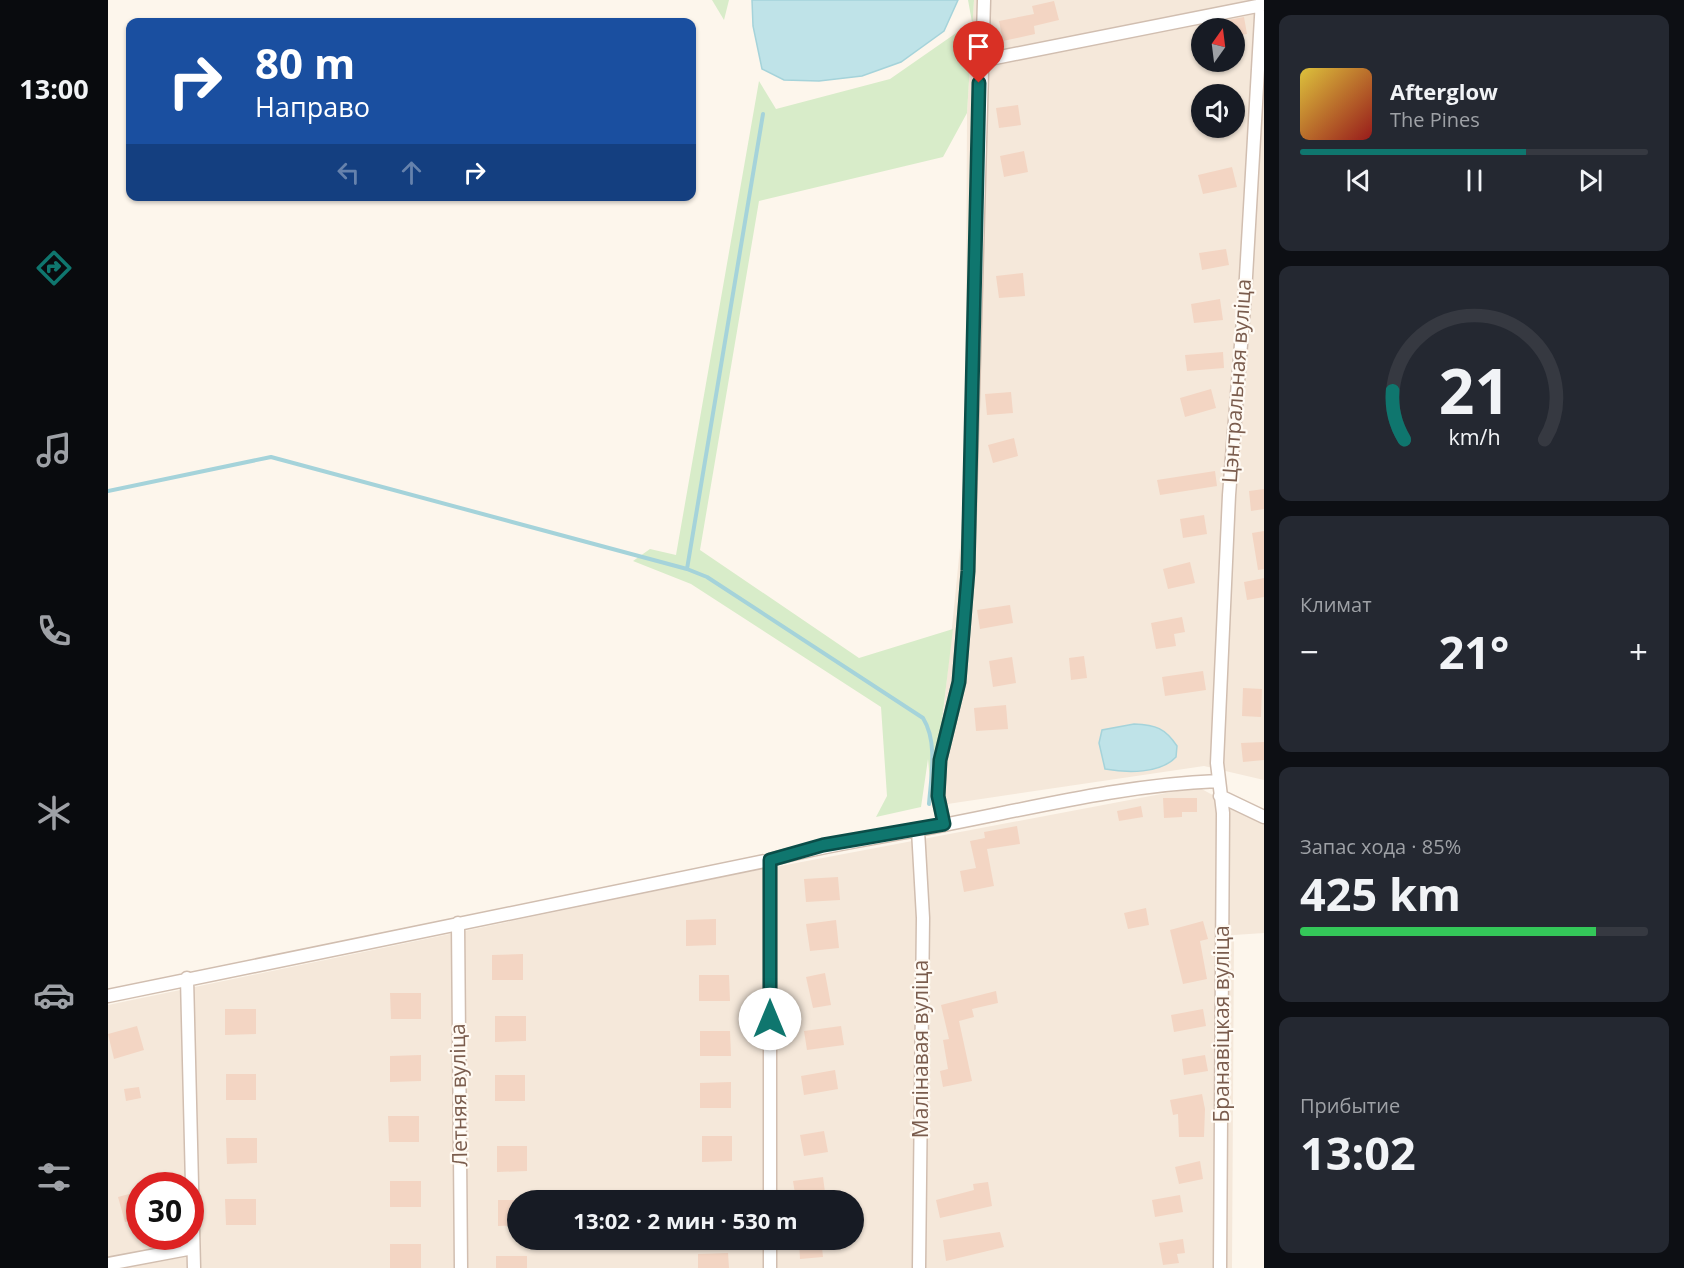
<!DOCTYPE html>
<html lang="ru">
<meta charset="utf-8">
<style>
:root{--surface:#171b24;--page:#242831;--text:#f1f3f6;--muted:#9ea1a6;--line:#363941;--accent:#0f766e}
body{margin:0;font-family:"Open Sans",sans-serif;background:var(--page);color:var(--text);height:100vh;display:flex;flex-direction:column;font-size:22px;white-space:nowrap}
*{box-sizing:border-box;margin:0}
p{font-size:20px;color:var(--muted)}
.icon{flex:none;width:33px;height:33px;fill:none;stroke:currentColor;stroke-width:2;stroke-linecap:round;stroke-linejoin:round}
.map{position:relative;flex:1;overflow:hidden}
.panel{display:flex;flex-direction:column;gap:15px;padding:15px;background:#0d0f14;width:420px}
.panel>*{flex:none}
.hud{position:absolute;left:18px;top:18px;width:570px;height:183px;border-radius:12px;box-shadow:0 2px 4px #0004;background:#1a4fa0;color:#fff;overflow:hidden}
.needle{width:39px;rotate:14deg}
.controls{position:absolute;left:1083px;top:18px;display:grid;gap:12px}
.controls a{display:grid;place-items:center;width:54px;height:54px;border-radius:50%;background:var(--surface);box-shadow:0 2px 4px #0004;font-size:30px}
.speed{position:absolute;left:18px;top:1172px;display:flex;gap:12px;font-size:30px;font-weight:700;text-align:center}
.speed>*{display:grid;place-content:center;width:78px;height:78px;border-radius:50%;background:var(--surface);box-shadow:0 2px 4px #0004;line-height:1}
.speed .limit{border:9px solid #d22;background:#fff;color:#111}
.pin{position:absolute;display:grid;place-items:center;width:51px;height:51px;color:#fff;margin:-62px -26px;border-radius:50% 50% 50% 0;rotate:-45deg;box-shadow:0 0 6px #0007}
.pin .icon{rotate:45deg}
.me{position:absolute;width:66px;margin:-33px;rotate:0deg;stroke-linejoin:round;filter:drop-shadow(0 0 4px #0008)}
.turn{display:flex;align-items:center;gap:21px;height:126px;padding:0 30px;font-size:27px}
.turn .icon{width:78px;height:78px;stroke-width:2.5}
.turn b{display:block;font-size:42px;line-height:51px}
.lanes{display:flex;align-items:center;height:57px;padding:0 30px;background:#0003;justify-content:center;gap:30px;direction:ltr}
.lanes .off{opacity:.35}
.big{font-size:45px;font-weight:700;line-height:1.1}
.panel .card{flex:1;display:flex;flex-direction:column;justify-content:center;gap:9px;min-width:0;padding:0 21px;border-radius:12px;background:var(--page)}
.panel .dial{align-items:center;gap:0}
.dial svg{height:156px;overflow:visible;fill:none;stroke:var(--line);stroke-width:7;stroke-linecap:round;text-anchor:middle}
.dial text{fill:var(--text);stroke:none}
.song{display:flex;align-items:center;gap:18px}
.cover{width:72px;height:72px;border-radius:9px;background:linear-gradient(135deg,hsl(50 70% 55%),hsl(0 70% 35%))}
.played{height:6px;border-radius:3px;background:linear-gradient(90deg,var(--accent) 65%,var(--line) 65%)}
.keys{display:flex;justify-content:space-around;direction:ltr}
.heat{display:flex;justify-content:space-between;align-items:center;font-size:33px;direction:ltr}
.charge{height:9px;border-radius:4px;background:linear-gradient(90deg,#34c759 85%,var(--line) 0)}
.trip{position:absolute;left:399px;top:1190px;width:357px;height:60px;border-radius:30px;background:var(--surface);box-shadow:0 2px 4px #0004;font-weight:700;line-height:60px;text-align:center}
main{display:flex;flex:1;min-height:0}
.tabs{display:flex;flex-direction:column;width:108px;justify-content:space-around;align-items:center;background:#090b0e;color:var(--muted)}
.tabs .icon{width:42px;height:42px}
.tabs .current{color:var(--accent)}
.tabs b{font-size:27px;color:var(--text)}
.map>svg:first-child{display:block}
.residential{fill:#f5e8da;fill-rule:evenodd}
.green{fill:#d8ecc9}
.water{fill:#bfe3e8;stroke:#a5d3da;stroke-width:1.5}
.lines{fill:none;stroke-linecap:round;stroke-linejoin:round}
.stream{stroke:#a5d3da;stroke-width:4}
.building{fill:#f3d5c3}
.minor-casing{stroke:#d1beb0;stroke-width:15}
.minor{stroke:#fff;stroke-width:12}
.route-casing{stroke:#0a4d48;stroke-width:15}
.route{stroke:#0f766e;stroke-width:10}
.labels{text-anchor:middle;stroke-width:4.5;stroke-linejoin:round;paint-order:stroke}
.street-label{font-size:21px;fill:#7a5c4d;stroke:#fffaf3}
</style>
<main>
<nav class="tabs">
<b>13:00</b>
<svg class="icon current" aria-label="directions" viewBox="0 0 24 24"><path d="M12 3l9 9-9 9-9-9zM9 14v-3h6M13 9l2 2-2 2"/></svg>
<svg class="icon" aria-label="music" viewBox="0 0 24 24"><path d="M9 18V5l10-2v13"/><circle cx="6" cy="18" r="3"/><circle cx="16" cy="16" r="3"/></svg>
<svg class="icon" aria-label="phone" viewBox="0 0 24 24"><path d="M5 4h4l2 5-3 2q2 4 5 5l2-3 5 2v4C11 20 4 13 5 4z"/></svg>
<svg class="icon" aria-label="climate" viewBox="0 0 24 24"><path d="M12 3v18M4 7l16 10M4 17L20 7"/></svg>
<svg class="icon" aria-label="car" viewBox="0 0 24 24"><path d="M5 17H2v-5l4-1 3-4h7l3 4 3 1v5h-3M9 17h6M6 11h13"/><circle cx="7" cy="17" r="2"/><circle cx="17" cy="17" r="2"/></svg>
<svg class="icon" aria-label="filters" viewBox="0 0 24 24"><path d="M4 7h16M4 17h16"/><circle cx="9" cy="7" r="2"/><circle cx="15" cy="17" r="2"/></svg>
</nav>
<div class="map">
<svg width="1156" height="1268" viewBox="0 0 1156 1268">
<rect width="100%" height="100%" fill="#fdf6ec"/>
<path class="residential" d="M866,0H1156V780L1096,766L826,806L857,498L859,113ZM1094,28H1126V62H1094ZM1094,94H1126V128H1094Z
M1090,787L1156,823V933L1126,935L1124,1268H0V1005L635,873ZM32,1185H82V1236H32ZM410,1200H746V1239H410Z"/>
<path class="green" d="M604,0H621L616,20Z
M860,0H866L859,113L835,157L651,201L592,550L751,658L845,629L824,803L820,759L813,807L768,817L779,796L773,707L583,584L525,561L542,549L568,555L651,81L668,109L782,79L864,22Z"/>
<path class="water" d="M644,0H850L836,31L793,62L754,76L711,81L676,80L654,69L645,26Z
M1026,724C1048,725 1057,728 1069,746L1068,757C1052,774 1019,773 997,769L991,743L994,730Z"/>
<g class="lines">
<path class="stream" d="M0,491L163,457L579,569L599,577L815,718C830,742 823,777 821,804
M579,569L655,114"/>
</g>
<path class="building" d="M946,1L951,20L926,26L927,34L895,41L891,21L926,14L924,6Z
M1136,17L1139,34L1126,36V28H1099L1098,24Z
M910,105L913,125L891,128L888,108Z
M916,151L920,172L896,177L892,156Z
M1124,167L1129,187L1095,194L1090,175Z
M1118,249L1121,265L1094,270L1091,253Z
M915,273L917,296L891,298L888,276Z
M1112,299L1115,320L1086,323L1083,304Z
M1115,352L1116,368L1079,371L1077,355Z
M1103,389L1108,408L1077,417L1072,398Z
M903,392L905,413L879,415L877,394Z
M906,438L910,456L885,463L880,445Z
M1107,471L1109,486L1052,495L1049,480Z
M1156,489V509L1143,511L1141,491Z
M1096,515L1099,534L1075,538L1072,519Z
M1156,531V569L1150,570L1144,533Z
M1082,562L1087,583L1060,589L1055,569Z
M1156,578V597L1139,600L1136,582Z
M902,605L905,623L872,629L869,610Z
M1074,617L1077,632L1066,634L1068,646L1048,649L1043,623Z
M976,656L979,678L963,680L961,658Z
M904,657L908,683L885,687L881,661Z
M1095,671L1098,690L1057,696L1054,677Z
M1135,688L1154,689L1153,717L1134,716Z
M898,705L900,729L868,731L866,708Z
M1156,742V760L1135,762L1133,743Z
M1055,798H1089V812H1074V817L1056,818Z
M1033,806L1035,817L1011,821L1009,811Z
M909,826L912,844L879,849L886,886L856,892L852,871L868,868L862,841L877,838L876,832Z
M730,877L732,900L698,902L696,879Z
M1038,908L1041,925L1020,929L1016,913Z
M608,919V945L578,946V920Z
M728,920L731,948L702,951L698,924Z
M1095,921L1100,939L1092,941L1099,979L1075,984L1062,930Z
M415,954V980H384V955Z
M717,973L723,1005L705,1008L698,977Z
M591,975H621L622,1001H591Z
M888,991L890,1003L864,1009L866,1017L851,1021L864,1081L835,1087L832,1071L840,1069L835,1040L841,1039L833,1005Z
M282,993H313V1019H283Z
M117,1009H148V1034L117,1035Z
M1095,1009L1098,1026L1066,1032L1063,1015Z
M387,1016H418V1041L387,1042Z
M29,1026L36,1050L6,1059L0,1034Z
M733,1026L736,1045L699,1050L696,1031Z
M592,1031H622L623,1056H592Z
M313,1055V1081L282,1082V1056Z
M1097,1055L1100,1071L1076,1075L1074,1059Z
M727,1070L730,1089L696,1095L693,1076Z
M118,1074H148V1100H118Z
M387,1075H417V1101H387Z
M623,1082V1108H592V1083Z
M31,1087L33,1098L18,1101L16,1089Z
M1094,1094L1097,1109L1096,1137H1071L1070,1114L1065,1115L1062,1100Z
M280,1116H311V1142H281Z
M716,1131L720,1152L696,1156L692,1135Z
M594,1136H624V1161L594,1162Z
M118,1138H149V1163L119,1164Z
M389,1146H419V1171L389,1172Z
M1092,1161L1095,1179L1071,1184L1067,1167Z
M715,1177L718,1200H688L685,1181Z
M282,1181H313V1207H282Z
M880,1182L884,1206L832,1218L828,1200L866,1190L865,1184Z
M32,1191V1218L17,1222L10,1197Z
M1072,1195L1075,1212L1047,1217L1044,1200Z
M117,1199H148V1225H118Z
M390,1200H410V1225L390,1226Z
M892,1232L896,1247L838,1261L835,1240Z
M691,1239H713L715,1257L692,1259Z
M1075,1239L1077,1253L1069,1254L1071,1263L1055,1265L1051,1243Z
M282,1244H313V1268H282Z
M620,1253L621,1268H590V1254Z
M388,1256H419V1268H388Z"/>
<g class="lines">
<g class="minor-casing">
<path id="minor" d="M872,61L1154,5
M1112,796L1156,817
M836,824L830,796L832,760L851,682L860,571L876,0
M810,830L815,918L811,1268
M662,860V1200
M350,923L353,1268
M79,978L86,1268
M0,996L662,860C712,846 758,840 809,830C909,812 1008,785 1110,781
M662,1239V1268
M0,1264L85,1248
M1112,1268L1115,813L1109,763L1121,495L1137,294L1154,0"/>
</g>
<use href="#minor" class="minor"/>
</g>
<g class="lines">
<g class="route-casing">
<path id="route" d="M662,1019V860L715,845L836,824L830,796L832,760L851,682L860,571L871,83"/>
</g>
<use href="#route" class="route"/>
</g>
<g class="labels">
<g class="street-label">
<text transform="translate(1129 381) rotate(-86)" y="7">Цэнтральная вуліца</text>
<text transform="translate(1114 1024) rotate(-90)" y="7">Бранавіцкая вуліца</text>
<text transform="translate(813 1049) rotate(-90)" y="7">Малінавая вуліца</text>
<text transform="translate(351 1095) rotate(-91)" y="7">Летняя вуліца</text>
</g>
</g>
</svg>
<div class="controls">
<a><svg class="needle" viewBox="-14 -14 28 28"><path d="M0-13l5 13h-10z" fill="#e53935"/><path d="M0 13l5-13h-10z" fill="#9ea1a6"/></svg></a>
<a><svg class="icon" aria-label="sound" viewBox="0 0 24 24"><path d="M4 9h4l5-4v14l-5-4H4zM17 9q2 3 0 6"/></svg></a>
</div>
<div class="speed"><div class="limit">30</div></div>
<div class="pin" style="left:871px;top:83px;background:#d93025"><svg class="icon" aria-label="arrive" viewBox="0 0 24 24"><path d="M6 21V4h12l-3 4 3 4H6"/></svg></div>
<svg class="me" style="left:662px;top:1019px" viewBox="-20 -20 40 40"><circle r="19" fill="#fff"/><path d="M0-13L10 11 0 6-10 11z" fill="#0f766e"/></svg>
<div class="trip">13:02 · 2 мин · 530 m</div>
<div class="hud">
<div class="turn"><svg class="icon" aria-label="right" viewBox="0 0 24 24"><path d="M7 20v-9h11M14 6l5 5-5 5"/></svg><div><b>80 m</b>Направо</div></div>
<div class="lanes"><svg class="icon off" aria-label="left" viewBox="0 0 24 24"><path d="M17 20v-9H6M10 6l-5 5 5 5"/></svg><svg class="icon off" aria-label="ahead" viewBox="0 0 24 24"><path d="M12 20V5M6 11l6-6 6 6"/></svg><svg class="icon" aria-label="right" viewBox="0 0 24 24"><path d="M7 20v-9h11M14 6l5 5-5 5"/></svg></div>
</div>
</div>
<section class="panel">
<div class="card">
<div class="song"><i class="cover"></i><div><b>Afterglow</b><p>The Pines</p></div></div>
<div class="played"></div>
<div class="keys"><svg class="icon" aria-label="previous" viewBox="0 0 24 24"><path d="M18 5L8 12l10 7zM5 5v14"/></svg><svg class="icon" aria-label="pause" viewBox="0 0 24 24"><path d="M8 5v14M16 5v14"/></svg><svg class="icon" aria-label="next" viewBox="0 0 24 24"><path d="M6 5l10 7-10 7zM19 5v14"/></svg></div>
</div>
<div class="card dial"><svg viewBox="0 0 100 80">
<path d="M14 69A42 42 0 1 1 86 69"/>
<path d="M14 69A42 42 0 0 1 8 44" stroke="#0f766e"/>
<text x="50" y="56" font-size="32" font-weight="700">21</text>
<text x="50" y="72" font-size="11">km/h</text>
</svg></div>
<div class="card"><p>Климат</p>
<div class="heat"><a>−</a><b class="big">21°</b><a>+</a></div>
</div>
<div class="card"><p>Запас хода · 85%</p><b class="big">425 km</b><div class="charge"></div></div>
<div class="card"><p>Прибытие</p><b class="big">13:02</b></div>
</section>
</main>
